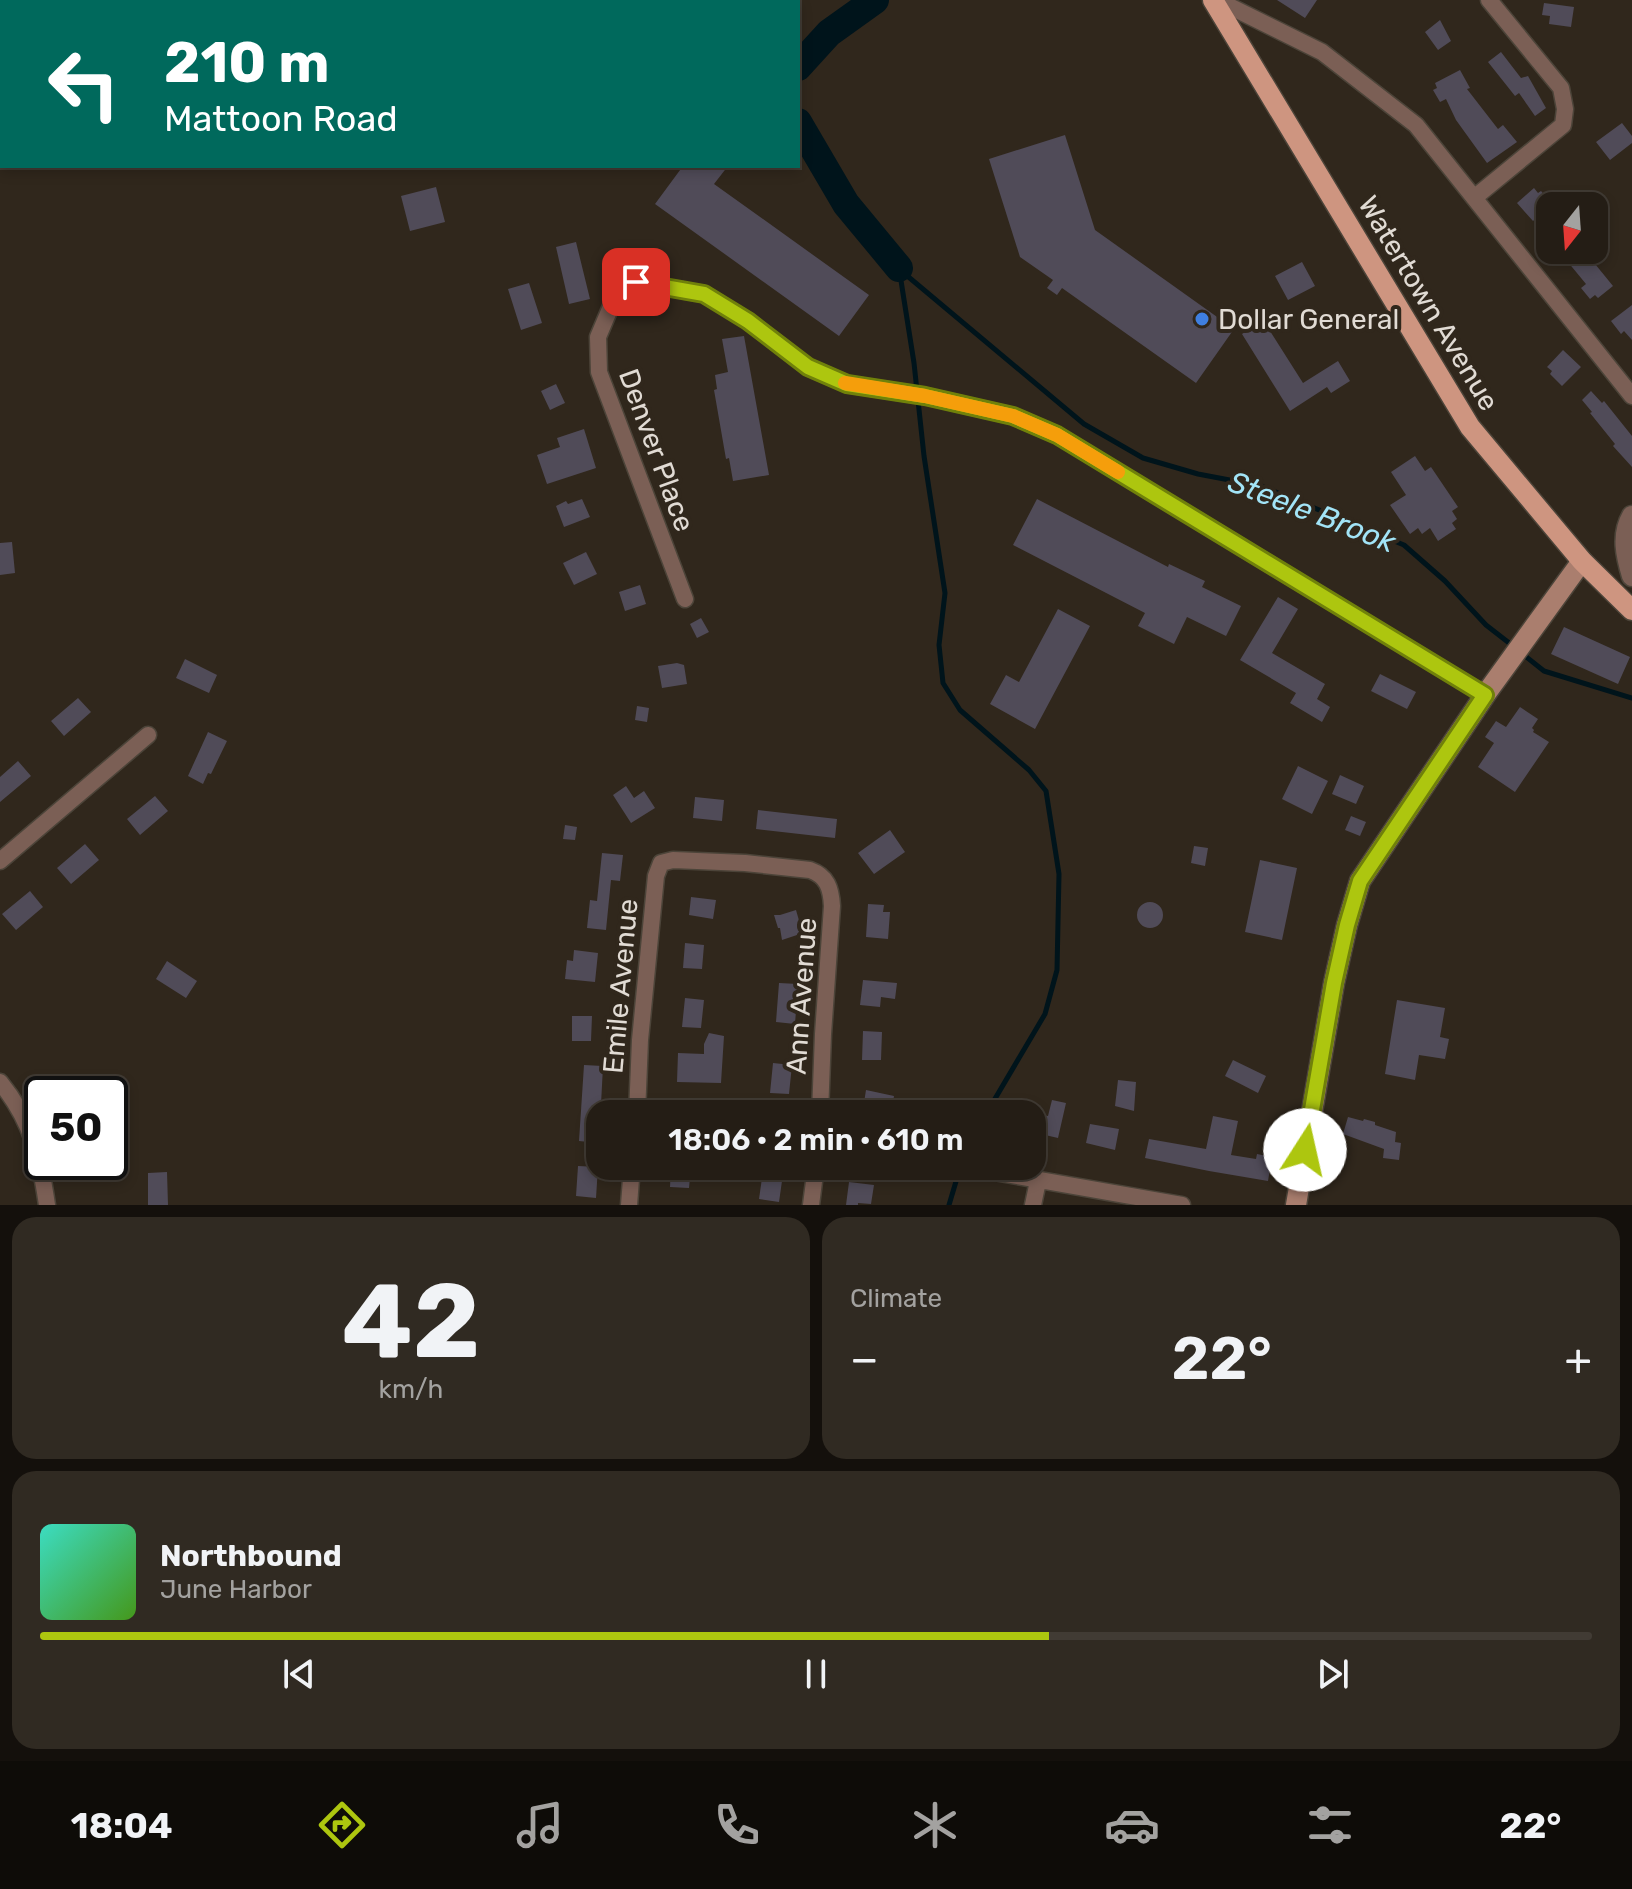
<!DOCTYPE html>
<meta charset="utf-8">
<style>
:root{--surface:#241d15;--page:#302a22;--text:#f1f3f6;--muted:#a3a2a0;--line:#413b34;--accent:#adc60f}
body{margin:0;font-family:Rubik,sans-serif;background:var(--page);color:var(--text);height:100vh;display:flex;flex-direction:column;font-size:30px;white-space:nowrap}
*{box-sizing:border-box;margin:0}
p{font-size:26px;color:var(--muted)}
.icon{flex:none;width:44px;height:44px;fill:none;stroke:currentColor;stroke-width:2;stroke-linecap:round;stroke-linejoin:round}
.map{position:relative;height:1205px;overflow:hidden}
.drawer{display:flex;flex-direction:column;gap:12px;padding:12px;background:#14100c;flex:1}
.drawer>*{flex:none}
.banner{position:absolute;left:0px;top:0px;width:800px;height:168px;box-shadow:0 4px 12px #0003,0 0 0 2px var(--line);background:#00695c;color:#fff;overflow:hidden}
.needle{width:52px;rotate:197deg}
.controls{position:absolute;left:1536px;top:192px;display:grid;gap:16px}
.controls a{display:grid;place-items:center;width:72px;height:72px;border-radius:16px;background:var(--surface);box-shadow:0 4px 12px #0003,0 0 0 2px var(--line);font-size:40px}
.speed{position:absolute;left:24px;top:1076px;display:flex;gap:16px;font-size:40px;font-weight:700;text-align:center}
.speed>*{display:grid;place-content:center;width:104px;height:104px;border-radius:50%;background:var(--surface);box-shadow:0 4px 12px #0003,0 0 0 2px var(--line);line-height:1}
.speed .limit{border:4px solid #111;border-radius:12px;background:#fff;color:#111}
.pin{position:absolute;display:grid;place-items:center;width:68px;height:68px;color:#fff;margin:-34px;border-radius:16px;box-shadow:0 4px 12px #0006}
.me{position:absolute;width:88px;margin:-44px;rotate:10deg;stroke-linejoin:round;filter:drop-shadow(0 0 6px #0008)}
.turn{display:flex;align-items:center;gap:28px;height:168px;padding:0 32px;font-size:36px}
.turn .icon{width:104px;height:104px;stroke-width:2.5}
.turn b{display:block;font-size:56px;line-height:68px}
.big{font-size:60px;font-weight:600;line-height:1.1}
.drawer .tile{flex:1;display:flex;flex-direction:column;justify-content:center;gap:12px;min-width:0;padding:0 28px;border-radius:24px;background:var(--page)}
.drawer .dial{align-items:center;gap:0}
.dial b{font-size:104px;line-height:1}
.song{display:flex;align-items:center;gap:24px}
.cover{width:96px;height:96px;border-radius:12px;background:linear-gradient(135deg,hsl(170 70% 55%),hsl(100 70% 35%))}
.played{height:8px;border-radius:4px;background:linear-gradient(90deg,var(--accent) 65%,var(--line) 65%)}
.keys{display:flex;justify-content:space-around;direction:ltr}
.heat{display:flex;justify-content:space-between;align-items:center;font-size:44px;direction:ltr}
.drawer .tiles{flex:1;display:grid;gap:12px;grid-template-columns:1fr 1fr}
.tile:last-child{grid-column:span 2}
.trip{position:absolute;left:586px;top:1100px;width:460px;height:80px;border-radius:24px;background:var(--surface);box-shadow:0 4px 12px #0003,0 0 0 2px var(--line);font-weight:600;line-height:80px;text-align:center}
.tabs{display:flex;height:128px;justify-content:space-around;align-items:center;background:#0e0c08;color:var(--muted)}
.tabs .icon{width:56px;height:56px}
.tabs .active{color:var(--accent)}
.tabs b{font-size:36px;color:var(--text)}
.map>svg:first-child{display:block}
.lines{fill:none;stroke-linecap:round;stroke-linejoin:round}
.stream{stroke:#00141b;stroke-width:5}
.river{stroke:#00141b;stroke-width:28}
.building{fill:#504b58}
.minor-casing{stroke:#4c4439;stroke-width:19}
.tertiary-casing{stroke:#4c4439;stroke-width:23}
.secondary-casing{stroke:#4c4439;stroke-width:23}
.primary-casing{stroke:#4c4439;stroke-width:23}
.minor{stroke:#7b5f55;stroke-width:16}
.tertiary{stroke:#7b5f55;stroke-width:20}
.secondary{stroke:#aa7e6e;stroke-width:20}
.primary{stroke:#ce9580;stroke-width:20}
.route-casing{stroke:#70810a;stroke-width:20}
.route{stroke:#adc60f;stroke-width:14}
.slow{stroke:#f59e0b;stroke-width:14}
.shop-dot{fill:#3f7fe0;stroke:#30271c;stroke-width:3}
.labels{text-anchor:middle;stroke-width:8;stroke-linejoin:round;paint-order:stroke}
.street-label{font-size:28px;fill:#e1dbd4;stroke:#30271c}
.poi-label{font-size:28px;fill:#e1dbd4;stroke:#30271c;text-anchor:start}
.water-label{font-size:30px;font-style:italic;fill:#a2e4f7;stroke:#30271c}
</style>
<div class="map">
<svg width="1632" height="1205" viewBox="0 0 1632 1205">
<rect width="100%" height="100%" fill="#30271c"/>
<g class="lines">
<path class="stream" d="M899,268L914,363L924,456L945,593L939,645L943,683L960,710L1029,770L1046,791L1059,874L1057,970L1045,1014L986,1114
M899,269L1084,424L1143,458L1198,474L1261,486L1404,545L1445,581L1486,625L1513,646
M1520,652L1544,671L1632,698
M949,1205L960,1168"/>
<path class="river" d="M798,67L829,33L875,0
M798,122L846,204L899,268"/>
</g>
<path class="building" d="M1277,0H1317L1305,18Z
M1544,3L1574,7L1571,27L1549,24L1550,16L1542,15Z
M1440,20L1451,41L1438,50L1425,32Z
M1501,52L1521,78L1528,76L1546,108L1535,116L1519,93L1515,96L1488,62Z
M1460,70L1470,88L1467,89L1498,129L1503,125L1517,142L1487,163L1456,120L1446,99L1440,102L1433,90L1437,88L1435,83Z
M1622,123L1632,136V143L1610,160L1596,142Z
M1065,135L1095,230L1234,329L1196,383L1062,288L1057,295L1047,288L1053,280L1020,257L989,159Z
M683,166H728L714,184L869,295L839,336L655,204Z
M436,187L445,222L410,231L401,196Z
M1534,188L1538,193L1541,191L1552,204L1533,221L1517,203Z
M576,242L590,299L569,304L556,247Z
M1558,250H1603L1591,259L1613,286L1598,298L1595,295L1590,299L1581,288L1586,284Z
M1302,262L1315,286L1288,300L1275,276Z
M529,283L542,323L521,330L508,289Z
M1632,305V340L1624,331L1621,334L1611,321Z
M1263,320L1303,383L1338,361L1350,381L1331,393L1327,387L1290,411L1242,334Z
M744,336L769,475L733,481L729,458L726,459L714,390L717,389L715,375L728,372L722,339Z
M1563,350L1581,367L1562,386L1550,374L1552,371L1547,367Z
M556,384L565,403L550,410L541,391Z
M1591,391L1602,403L1604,401L1632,436V467L1613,446L1615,444L1590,413L1592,412L1582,400Z
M584,429L596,468L547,484L537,455L560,447L557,438Z
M1415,456L1425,471L1431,467L1458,507L1452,511L1457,519L1452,523L1456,529L1438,541L1430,528L1422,534L1418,528L1410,534L1390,505L1406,495L1391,472Z
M582,499L590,517L564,527L556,506L566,501L568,504Z
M1037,499L1168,567L1169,564L1205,581L1202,587L1241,606L1226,636L1187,617L1174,644L1138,626L1145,613L1013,545Z
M12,542L15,573L0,575V543Z
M586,552L597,574L574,585L563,563Z
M640,585L646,604L625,611L619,592Z
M1278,597L1298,609L1272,653L1325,684L1317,699L1330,707L1322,722L1290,703L1296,693L1240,660Z
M1058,609L1090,626L1035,729L990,704L1006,675L1019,682Z
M701,618L709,632L697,638L690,624Z
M1564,627L1630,657L1618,684L1551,654Z
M185,659L217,675L209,693L176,678Z
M677,663L684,665L687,684L662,688L658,666Z
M1380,674L1416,692L1407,709L1371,691Z
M78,698L91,712L64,736L51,721Z
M637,706L649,708L647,722L635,720Z
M1520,707L1538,719L1532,728L1534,730L1533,732L1549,742L1515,792L1478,767L1494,743L1485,737L1496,721L1506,727Z
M208,732L227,741L211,774L208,773L203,784L188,776Z
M18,761L31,776L0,802V777Z
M1298,766L1328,781L1312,814L1282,799Z
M1340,775L1364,786L1356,804L1332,794Z
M626,786L634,798L644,791L655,808L631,823L613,795Z
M155,796L168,811L140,835L127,819Z
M695,797L724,800L722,821L693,818Z
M758,810L837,819L835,838L756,829Z
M1351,816L1366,822L1360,836L1345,830Z
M565,825L577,827L575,840L563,839Z
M890,830L905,852L874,874L858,853Z
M85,844L99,860L71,884L57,868Z
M1194,846L1208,848L1205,866L1191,863Z
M602,853L623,855L620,881L611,880L606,930L587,928L590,900L597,901Z
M1260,860L1297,868L1282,940L1245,932Z
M30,891L43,907L16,930L2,914Z
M691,897L716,900L713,919L689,915Z
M1137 915a13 13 0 1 1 26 0a13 13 0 1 1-26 0Z
M868,904L884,905L883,912H890L888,939L866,937Z
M796,910L800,924L797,925L800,934L782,940L780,928H778L774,915H780Z
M685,943L704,945L702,969L683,968Z
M574,950L598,953L595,982L565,979L567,960L573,961Z
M167,961L197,981L186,998L156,979Z
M863,980L897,983L895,999L881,997L880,1007L860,1005Z
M779,983L798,984L795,1024L776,1022Z
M685,998L704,1000L701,1028L682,1027Z
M1397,1000L1445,1008L1440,1037L1449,1039L1445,1059L1419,1055L1415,1080L1385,1074Z
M572,1016H592L591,1041H572Z
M863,1031L882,1032L881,1060H862Z
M709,1033L724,1036L721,1083L677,1082L678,1053L704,1054V1044Z
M1233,1060L1266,1076L1258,1093L1225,1076Z
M773,1063L792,1065L789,1094L770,1093Z
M584,1065L603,1066L599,1143L579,1141Z
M1118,1080L1136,1082L1134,1111L1115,1106Z
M866,1090L894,1096L891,1114L863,1109Z
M922,1099H950V1114H922Z
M1052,1100L1066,1103L1058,1138L1032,1132L1034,1113L1048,1116Z
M1213,1116L1238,1121L1231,1155L1256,1159L1257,1154L1272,1157L1268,1181L1209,1171L1145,1158L1149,1139L1206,1149Z
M1348,1117L1363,1121L1364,1119L1375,1122V1125L1396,1132L1395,1142L1401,1143L1399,1160L1383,1158L1384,1149L1343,1134Z
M1090,1124L1119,1129L1115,1150L1086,1143Z
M578,1166L598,1167L596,1198L576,1196Z
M671,1166H691L689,1188L670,1187Z
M784,1167L779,1202L759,1199L763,1171L773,1173Z
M167,1172L168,1205H148V1173Z
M849,1182L874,1185L871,1204L858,1203V1205H846Z"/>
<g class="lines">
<g class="minor-casing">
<path id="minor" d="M1217,0L1322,52L1416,125L1632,396
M1474,198L1563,125L1565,109L1561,88L1489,0
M685,599L599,372L598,337L612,304L636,282L704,294L748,321L808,367L847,384L925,396L1013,416L1057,435L1485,695
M0,861L148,735
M0,1082C32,1121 40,1157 47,1205
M637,1114L640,1040L656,876L661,863L673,860L745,863L810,870C827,876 831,888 832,906L823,1034L820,1114
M960,1166L1182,1205
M629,1205L632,1166
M811,1205L816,1166
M1033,1205L1038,1181"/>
</g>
<g class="tertiary-casing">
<path id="tertiary" d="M1632,516C1621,535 1626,556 1632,576"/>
</g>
<g class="secondary-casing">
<path id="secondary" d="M1296,1205L1334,983L1347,925L1360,881L1485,695L1582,561"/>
</g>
<g class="primary-casing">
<path id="primary" d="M1213,0L1470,427L1582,561L1632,610"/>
</g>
<use href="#minor" class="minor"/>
<use href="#tertiary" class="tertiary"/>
<use href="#secondary" class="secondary"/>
<use href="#primary" class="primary"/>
</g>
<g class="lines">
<g class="route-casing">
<path id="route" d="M636,282L704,294L748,321L808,367L847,384L925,396L1013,416L1057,435L1485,695L1360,881L1347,925L1334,983L1305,1150"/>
</g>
<use href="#route" class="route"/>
<path class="slow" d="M845,383L925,396L1013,416L1057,435L1118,472"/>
</g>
<circle class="shop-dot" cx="1202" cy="319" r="8"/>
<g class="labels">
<g class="street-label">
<text transform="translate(1429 303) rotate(59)" y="10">Watertown Avenue</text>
<text transform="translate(657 450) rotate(70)" y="10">Denver Place</text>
<text transform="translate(620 986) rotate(-85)" y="10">Emile Avenue</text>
<text transform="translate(801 996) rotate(-86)" y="10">Ann Avenue</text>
</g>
<g class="poi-label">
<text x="1218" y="329">Dollar General</text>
</g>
<g class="water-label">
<text transform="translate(1312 512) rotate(21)" y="10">Steele Brook</text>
</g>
</g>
</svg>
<div class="controls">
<a><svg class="needle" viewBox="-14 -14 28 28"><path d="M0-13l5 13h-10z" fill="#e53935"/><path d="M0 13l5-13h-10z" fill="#a3a2a0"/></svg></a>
</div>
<div class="speed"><div class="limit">50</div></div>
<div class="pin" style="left:636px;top:282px;background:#d93025"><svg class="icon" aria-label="arrive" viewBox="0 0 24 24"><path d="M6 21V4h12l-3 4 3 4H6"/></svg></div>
<svg class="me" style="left:1305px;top:1150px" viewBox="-20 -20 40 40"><circle r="19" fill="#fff"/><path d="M0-13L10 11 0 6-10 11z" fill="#adc60f"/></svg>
<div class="trip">18:06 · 2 min · 610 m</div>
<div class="banner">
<div class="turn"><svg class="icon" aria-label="left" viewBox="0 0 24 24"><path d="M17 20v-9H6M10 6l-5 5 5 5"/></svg><div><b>210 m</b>Mattoon Road</div></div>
</div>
</div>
<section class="drawer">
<div class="tiles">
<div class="tile dial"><b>42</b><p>km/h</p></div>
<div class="tile"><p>Climate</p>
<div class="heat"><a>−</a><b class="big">22°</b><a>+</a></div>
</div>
<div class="tile">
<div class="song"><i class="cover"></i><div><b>Northbound</b><p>June Harbor</p></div></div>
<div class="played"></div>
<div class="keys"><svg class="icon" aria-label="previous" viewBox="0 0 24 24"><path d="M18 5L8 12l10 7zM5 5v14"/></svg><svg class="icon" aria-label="pause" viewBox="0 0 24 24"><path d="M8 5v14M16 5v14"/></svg><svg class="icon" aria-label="next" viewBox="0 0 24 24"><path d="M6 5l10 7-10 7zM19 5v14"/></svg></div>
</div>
</div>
</section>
<nav class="tabs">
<b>18:04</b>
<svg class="icon active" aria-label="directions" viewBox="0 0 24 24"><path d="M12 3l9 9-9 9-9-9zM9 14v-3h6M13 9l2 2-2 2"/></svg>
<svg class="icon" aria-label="music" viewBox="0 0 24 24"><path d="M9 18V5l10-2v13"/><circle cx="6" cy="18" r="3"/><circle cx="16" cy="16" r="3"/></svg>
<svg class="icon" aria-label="phone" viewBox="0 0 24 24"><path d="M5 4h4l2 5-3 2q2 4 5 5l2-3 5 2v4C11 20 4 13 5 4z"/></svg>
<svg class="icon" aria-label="climate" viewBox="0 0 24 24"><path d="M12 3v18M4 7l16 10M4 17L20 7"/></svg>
<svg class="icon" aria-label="car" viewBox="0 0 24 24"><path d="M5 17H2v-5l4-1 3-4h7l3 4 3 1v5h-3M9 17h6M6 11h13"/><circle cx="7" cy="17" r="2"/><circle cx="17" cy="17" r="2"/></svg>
<svg class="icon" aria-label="filters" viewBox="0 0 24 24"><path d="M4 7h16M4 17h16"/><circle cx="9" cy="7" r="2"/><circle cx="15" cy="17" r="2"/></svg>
<b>22°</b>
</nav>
